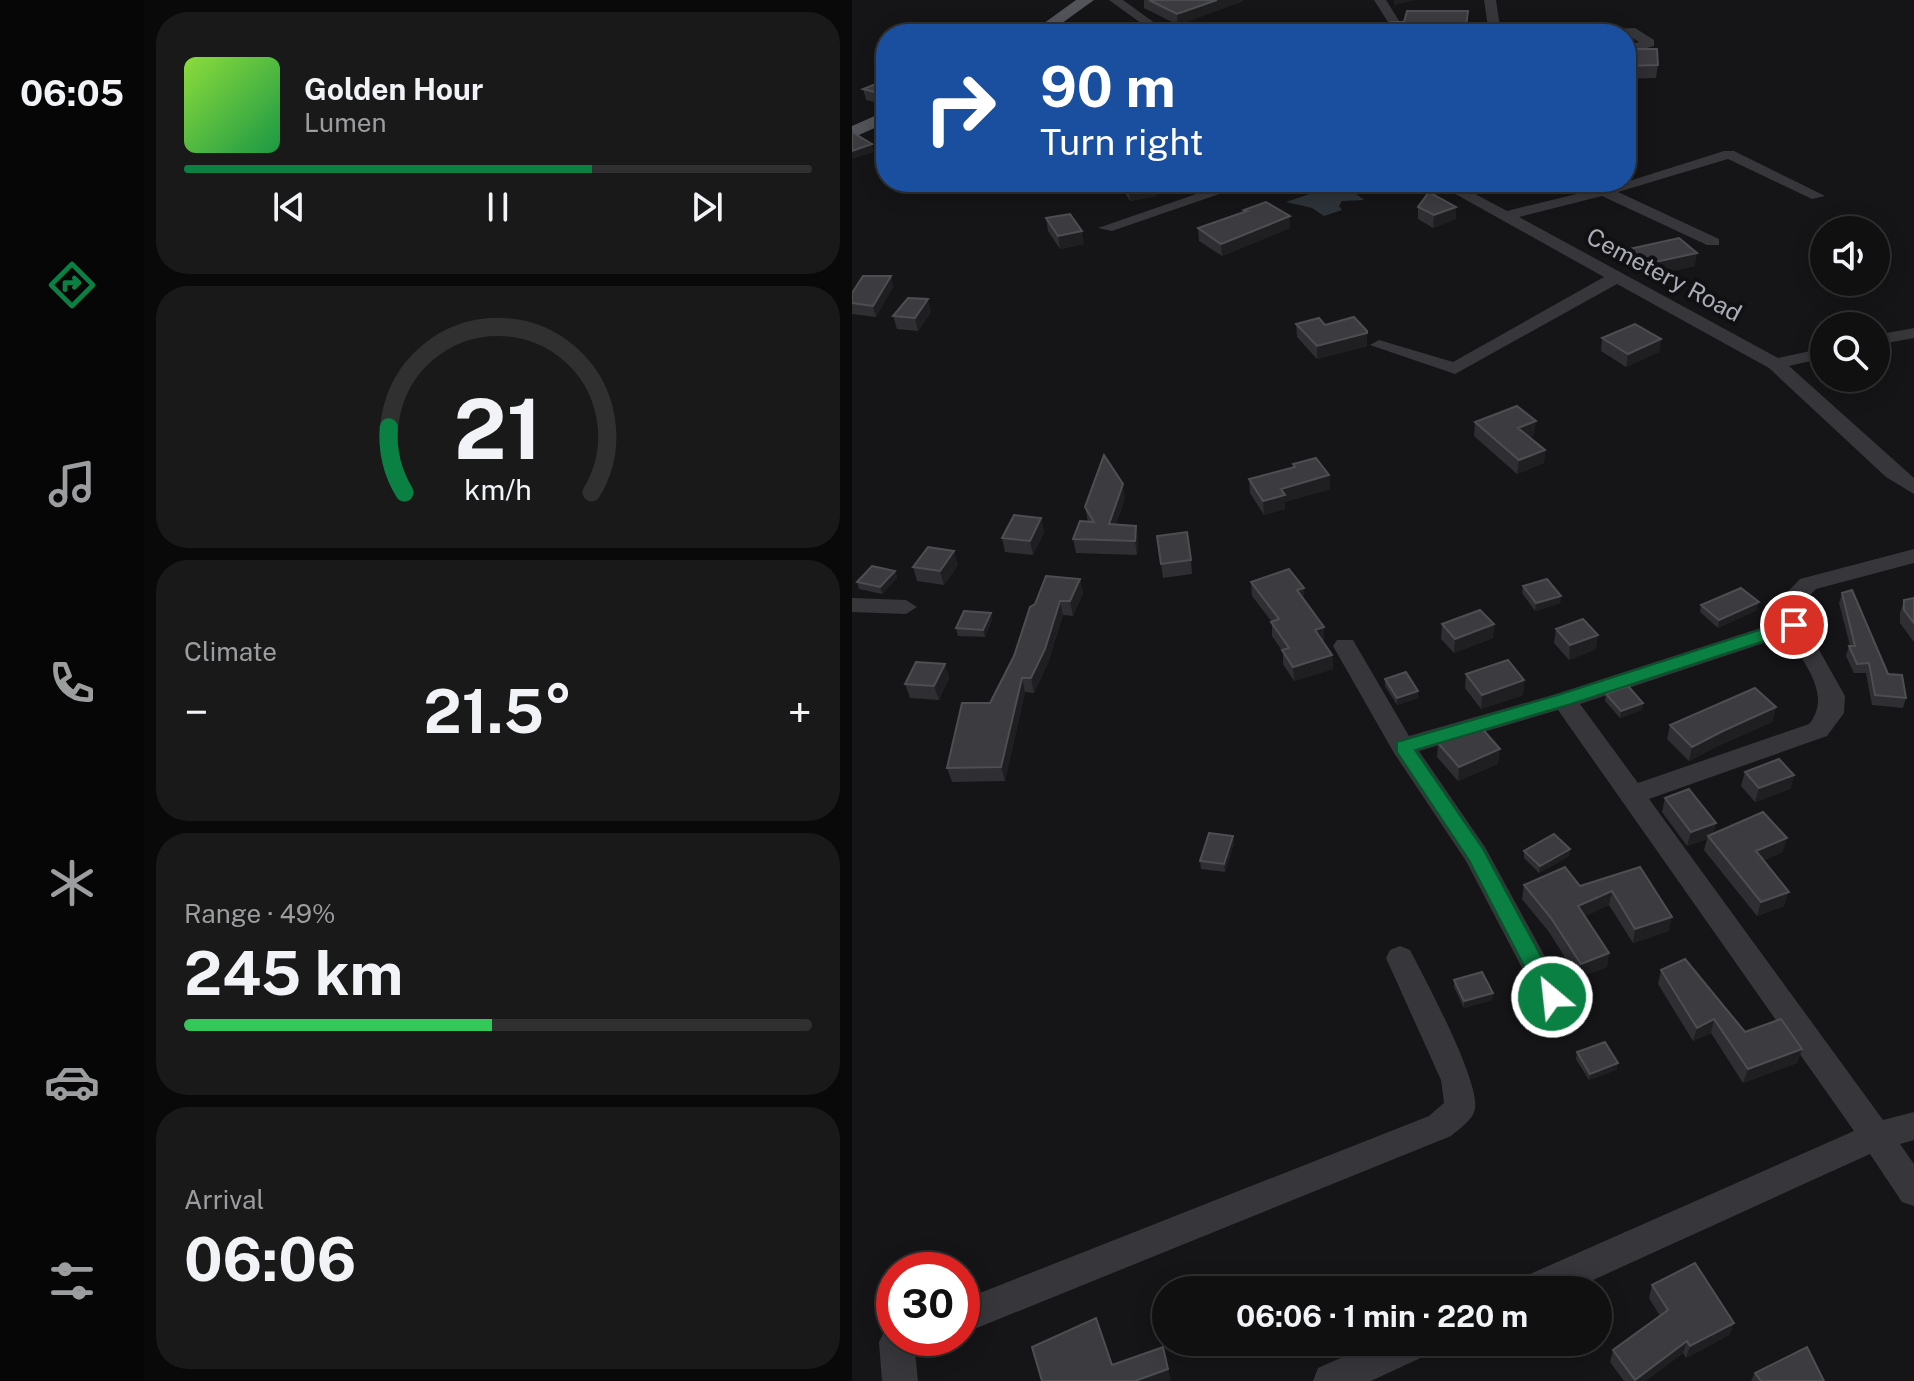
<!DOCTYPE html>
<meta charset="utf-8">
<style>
:root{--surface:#101011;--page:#19191a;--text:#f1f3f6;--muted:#9c9d9f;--line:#303031;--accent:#0b8043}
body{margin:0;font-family:"Public Sans",sans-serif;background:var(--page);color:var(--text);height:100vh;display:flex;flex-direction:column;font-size:30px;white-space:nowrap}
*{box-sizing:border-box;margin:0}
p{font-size:26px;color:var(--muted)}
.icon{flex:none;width:44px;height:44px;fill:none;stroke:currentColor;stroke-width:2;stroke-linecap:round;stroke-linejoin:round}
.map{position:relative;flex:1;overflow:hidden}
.details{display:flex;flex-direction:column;gap:12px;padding:12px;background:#090909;width:708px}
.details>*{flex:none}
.top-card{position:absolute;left:24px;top:24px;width:760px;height:168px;border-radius:32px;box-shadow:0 4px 20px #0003,0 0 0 2px var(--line);background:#1a4fa0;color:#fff;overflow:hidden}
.buttons{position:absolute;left:958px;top:216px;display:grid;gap:16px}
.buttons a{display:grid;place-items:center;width:80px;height:80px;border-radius:50%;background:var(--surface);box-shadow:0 4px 20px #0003,0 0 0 2px var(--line);font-size:40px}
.speed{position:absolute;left:24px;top:1252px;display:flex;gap:16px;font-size:40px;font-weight:700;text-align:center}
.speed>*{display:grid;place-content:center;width:104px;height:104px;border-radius:50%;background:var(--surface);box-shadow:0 4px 20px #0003,0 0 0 2px var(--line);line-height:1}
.speed .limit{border:12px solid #d22;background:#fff;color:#111}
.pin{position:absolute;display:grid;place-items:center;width:68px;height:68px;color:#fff;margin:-34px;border:4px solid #fff;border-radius:50%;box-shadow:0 2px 8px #0007}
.me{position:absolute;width:88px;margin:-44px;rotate:332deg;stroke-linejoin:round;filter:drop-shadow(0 0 6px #0008)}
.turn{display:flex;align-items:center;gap:28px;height:168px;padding:0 32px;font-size:36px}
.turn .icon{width:104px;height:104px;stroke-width:2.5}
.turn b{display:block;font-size:56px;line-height:68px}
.big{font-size:60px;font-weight:700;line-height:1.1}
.details .tile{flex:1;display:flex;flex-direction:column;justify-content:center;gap:12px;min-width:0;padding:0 28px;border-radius:32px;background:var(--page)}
.details .dial{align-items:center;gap:0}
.dial svg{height:208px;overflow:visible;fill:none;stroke:var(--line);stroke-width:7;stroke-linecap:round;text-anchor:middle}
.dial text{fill:var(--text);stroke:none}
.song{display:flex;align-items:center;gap:24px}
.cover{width:96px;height:96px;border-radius:12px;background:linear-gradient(135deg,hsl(90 70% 55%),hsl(140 70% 35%))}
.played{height:8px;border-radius:4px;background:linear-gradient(90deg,var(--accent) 65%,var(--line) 65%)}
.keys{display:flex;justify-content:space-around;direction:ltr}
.heat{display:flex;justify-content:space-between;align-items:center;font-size:44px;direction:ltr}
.charge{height:12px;border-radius:6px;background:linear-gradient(90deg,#34c759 49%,var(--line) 0)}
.trip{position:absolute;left:300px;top:1276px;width:460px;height:80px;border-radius:40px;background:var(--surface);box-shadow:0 4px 20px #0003,0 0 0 2px var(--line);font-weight:700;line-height:80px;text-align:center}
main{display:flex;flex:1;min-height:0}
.dock{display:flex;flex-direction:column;width:144px;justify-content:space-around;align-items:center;background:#060607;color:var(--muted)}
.dock .icon{width:56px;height:56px}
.dock .on{color:var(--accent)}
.dock b{font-size:36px;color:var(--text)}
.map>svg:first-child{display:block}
.water{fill:#2d3339}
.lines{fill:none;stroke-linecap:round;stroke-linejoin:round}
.minor{fill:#37373b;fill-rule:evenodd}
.major{fill:#53545a;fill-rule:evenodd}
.wall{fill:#2f2e32}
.shaded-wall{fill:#1f1f21}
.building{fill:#3c3c40;stroke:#4d4e52;stroke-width:2}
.route{fill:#0b8043;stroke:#07532c;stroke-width:2}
.labels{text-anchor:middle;stroke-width:8;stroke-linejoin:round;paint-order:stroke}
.far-street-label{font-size:24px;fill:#a9acb5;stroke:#101012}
</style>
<main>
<nav class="dock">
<b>06:05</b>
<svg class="icon on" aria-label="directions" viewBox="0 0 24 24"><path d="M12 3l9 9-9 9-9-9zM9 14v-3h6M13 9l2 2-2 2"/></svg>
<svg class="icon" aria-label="music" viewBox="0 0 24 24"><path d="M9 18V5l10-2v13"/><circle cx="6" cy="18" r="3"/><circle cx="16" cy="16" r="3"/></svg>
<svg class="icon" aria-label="phone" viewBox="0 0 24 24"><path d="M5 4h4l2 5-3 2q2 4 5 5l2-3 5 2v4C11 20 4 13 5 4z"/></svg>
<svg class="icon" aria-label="climate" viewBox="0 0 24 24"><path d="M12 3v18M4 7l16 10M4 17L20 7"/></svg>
<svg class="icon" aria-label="car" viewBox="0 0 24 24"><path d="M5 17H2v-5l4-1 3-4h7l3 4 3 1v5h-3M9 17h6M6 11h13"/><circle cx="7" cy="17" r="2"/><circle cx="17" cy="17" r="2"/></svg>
<svg class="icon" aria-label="filters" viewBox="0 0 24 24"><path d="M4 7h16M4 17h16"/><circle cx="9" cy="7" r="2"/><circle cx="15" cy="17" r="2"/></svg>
</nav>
<section class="details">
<div class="tile">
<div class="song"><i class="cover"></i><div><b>Golden Hour</b><p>Lumen</p></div></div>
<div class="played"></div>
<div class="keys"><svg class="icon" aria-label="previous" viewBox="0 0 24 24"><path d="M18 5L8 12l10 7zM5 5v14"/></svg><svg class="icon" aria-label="pause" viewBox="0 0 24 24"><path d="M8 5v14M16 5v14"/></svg><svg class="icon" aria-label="next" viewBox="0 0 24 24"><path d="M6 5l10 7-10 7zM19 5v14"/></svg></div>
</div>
<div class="tile dial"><svg viewBox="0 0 100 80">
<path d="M14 69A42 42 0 1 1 86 69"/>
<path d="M14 69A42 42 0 0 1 8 44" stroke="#0b8043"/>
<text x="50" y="56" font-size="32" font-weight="700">21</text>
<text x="50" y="72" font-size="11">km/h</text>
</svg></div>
<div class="tile"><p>Climate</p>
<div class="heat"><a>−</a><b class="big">21.5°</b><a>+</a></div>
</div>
<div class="tile"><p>Range · 49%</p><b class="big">245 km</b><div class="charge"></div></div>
<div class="tile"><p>Arrival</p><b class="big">06:06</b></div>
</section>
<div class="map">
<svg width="1062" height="1381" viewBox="0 0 1062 1381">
<rect width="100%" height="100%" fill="#151517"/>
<path class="water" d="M484,185L499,190L512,200L490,201L487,206L490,210L472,216L460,208L434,202Z"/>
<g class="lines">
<path class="minor" d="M257,0H271L318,34H304Z
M522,0H534L551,27L549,30H541Z
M632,0H644L649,34H637Z
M783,28L802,40V46L774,54V46L787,42L774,34H732L738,30Z
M774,119L786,126V132L774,136Z
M872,151H882L973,196L960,199L876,159L766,192L867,239V245H855L750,196L667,217L926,358L972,348V358L937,366L1062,478V494L1034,477L917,368L765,284L603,374L518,345L527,340L601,362L752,277L582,182H601L655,211L774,182Z
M379,182H402L260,231L246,228Z
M1062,328V338L1024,345V335Z
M1062,549V563L964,589L950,603L953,625L993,696L992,713L975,736L797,799L1031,1120L1062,1112V1140L1048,1144L1062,1164V1206L1050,1202L1018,1154L719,1290H664L669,1278L1002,1131L706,710L567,751L633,847L715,997L710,1006L700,1009L690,1006L614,861L542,753L481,646L485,640H501L557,736L704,694L930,621L927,601L948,579ZM936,635C951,663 981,695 957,724L786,783L728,704Z
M0,598L54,600L65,607L54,614L0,612Z
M548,946L558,950C573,979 628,1081 623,1109C621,1120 607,1129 599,1136L110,1334V1300L577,1116L592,1103L589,1080L534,958L538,950Z
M42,1326V1338H74L68,1350L63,1352L66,1381H30L27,1342L33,1330Z
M525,1342H583L577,1354L519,1381H461L466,1368Z"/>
<path class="major" d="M224,0H242L195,34H177Z
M34,111V123L0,138V126Z"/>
</g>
<path class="wall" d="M292,0H391V1L326,25L292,8Z
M774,49L806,65L804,78L774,79Z
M34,80V105L14,100L11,89Z
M266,182H302L305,196L278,201Z
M566,207L604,219L581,228L566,219Z
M392,210L438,228L370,256L347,241L346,228L393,212Z
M194,218L232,244L208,249L196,231Z
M777,249L843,266L792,277L775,262Z
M39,276L41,287L24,317L0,314V293Z
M79,312L66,331L45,329L41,316Z
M444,324L473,325L515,346L465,359L445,337Z
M750,338L809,339L807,352L774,367L749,351Z
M623,422L682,435L677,437L693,450L692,463L665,474L622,436Z
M441,464L477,475L478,489L433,502V509L412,515L398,493L397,479L441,468Z
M273,498L264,524L284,526L286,540L285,555L224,553L221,539L236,522L233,507Z
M189,518L192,532L181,555L153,552L150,538Z
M305,536L339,560L340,574L311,578Z
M106,565L92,585L65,581L61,567Z
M43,571L45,578L30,594L7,589L5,582Z
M228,579L231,593L221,616L211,615L196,663L182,693L173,692L153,781L100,782L95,768L138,703L162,656L183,604Z
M399,582L452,599L472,627V641L471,642L480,655L481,669L442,681L431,664V652L420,636V622L400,596Z
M671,586L709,596L708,603L683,611L670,593Z
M990,593L1036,674L1054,698L1051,708L1020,705L1014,673H1002L994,656L997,646H998L987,603Z
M1062,598V641H1061L1048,623V613L1052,600Z
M849,605L905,610L866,628L848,612Z
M140,620L133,637L106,636L104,628Z
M590,624H642L641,638L602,653L589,639Z
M704,629L744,649L717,660L702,643Z
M93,664L97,678L87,700L58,698L53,684Z
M614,674L672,680L671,695L629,709L613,688Z
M533,679L566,698L545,705L533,686Z
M754,694L791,703L790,710L768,718L753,701Z
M924,707L920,722L868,745L837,761L815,739L818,725Z
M586,743L646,764L606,781L585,757Z
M893,772L942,775L938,789L903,802L889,786Z
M813,798L862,833L931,852L912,860L932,906L905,916L852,850L855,839L835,846L810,812Z
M382,843L373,872L349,869L348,861Z
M718,849L717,856L687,873L672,858V851Z
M788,867L817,931L781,943L757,905L733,916L757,953L755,967L726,978L697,932L670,899L672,885L728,886Z
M809,970L893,1032L950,1049L945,1063L891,1083L859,1033L841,1041L806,984Z
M602,980L641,993L640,1000L612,1008L602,987Z
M725,1052L766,1063L764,1070L737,1080L724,1059Z
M800,1285L882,1323L877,1335L834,1358L831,1353L793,1381H772L758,1362L761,1350L808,1316L797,1298Z
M903,1373L972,1381H899Z"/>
<path class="shaded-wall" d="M365,0H391V1L326,25L325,14Z
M542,0H564L542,5Z
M20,144L22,152L0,159V151Z
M304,186L305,196L278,201L277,190Z
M604,207V219L581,228L582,215Z
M438,216V228L370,256L369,244Z
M230,231L232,244L208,249L206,236Z
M845,253L843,266L792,277L794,264Z
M39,276L41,287L24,317L21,306Z
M76,299L79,312L66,331L63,318Z
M515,333V346L465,359V346Z
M809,339L807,352L774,367L776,354Z
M684,421L682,435L665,442L666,428Z
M693,450L692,463L665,474L667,460Z
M477,475L478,489L433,502V509L412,515L411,501L429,489Z
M271,484L273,498L259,538L257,524Z
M189,518L192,532L181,555L178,541Z
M284,526L286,540L285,555L283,541Z
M102,551L106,565L92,585L88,571Z
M43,571L45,578L30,594L28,587Z
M228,579L231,593L221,616L218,601Z
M452,588V602L445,590Z
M709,596L708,603L683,611L684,603Z
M208,601L211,615L196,663L182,693L179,678Z
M907,602L905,610L866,628L867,620Z
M139,613L140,620L133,637L131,630Z
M642,624L641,638L602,653L603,639Z
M472,627V641L464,644L463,630Z
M746,635L744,649L717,660L718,645Z
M480,655L481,669L442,681L441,667Z
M93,664L97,678L87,700L82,686Z
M170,678L173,692L153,781L149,767Z
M672,680L671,695L629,709L630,695Z
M566,691V698L545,705V698Z
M791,703L790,710L768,718L769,711Z
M924,707L920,722L868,745L837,761L840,747L871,731Z
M648,749L646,764L606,781L607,767Z
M942,775L938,789L903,802L907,788Z
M864,823L861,837L856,836L855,839L835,846L839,832Z
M381,836L382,843L373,872L372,864Z
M935,838L931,852L900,866L904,851Z
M718,849L717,856L687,873L688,866Z
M760,891L757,905L724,920L726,906Z
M937,892L932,906L905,916L909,902Z
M820,917L817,931L781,943L783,929Z
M757,953L755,967L726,978L729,964Z
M641,993L640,1000L612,1008V1001Z
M862,1019L859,1033L841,1041L845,1028Z
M950,1049L945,1063L891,1083L896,1069Z
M766,1063L764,1070L737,1080L738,1074Z
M882,1323L877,1335L834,1358L838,1346Z
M835,1341L831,1353L793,1381H782Z
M311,1347L319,1381H283Z"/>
<path class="building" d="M297,0H365L325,14Z
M555,11H616L613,34H523L539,22H552Z
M774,49H805L806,65L774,66Z
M34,80V95L11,89Z
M0,132L20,144L0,151Z
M272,182H302L304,186L277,190Z
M577,192L604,207L582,215L566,207Z
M414,202L438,216L369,244L346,228L395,211L392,210Z
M218,214L230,231L206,236L194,218Z
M827,238L845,253L794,264L777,249Z
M11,276H39L21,306L0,303V293Z
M56,298L76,299L63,318L41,316Z
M502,317L515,331V333L465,346L444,324L467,318L473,325Z
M783,324L809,339L776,354L750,338Z
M665,406L684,421L666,428L693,450L667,460L623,422Z
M252,455L271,484L257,524L284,526L283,541L221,539L228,521L242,522L233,507Z
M464,458L477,475L429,489L433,495L411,501L397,479L443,467L441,464Z
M162,515L189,518L178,541L150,538Z
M335,532L339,560L309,564L305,536Z
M76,547L102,551L88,571L61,567Z
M20,566L43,571L28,587L5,582Z
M437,569L452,588L445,590L472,627L463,630L480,655L441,667L430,650L437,648L419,622L427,619L399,582Z
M194,576L228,579L218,601H208L193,649L179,678H170L149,767L95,768L110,703H138L162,656L178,607L183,604Z
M695,579L709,596L684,603L671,586Z
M889,588L907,602L867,620L849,605Z
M1000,590L1036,674L1050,675L1054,698L1023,695L1017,663L1005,664L997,646H1003L990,593Z
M1062,598V623L1052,610V600Z
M628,610L642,624L603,639L590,624Z
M112,611L139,613L131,630L104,628Z
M731,619L746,635L718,645L704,629Z
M656,660L672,680L630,695L614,674Z
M64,662L93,664L82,686L53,684Z
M554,672L566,691L545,698L533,679Z
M776,686L791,703L769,711L754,694Z
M903,688L924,707L871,731L840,747L818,725Z
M627,725L648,749L607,767L586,743Z
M927,759L942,775L907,788L893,772Z
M837,789L864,823L839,832L813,798Z
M911,812L935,838L904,851L937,892L909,902L856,836Z
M357,833L381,836L372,864L348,861Z
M702,834L718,849L688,866L672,851Z
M713,867L728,886L788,867L820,917L783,929L760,891L726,906L757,953L729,964L699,918L672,885Z
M833,959L893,1032L929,1019L950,1049L896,1069L862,1019L845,1028L809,970Z
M630,972L641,993L612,1001L602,980Z
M753,1042L766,1063L738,1074L725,1052Z
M843,1263L882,1323L838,1346L835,1341L783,1380L761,1350L816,1310L800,1285Z
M244,1318L260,1365L311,1347L316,1369L283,1381H190L180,1347Z
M955,1347L972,1381H909L903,1373Z"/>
<path class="route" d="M942,619L951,625L949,629L719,704L563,750L631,849L711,997L708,1004H692L617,860L545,752V742L706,695Z"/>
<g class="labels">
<g class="far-street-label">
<text transform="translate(812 275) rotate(28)" y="8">Cemetery Road</text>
</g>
</g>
</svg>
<div class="buttons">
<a><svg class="icon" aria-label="sound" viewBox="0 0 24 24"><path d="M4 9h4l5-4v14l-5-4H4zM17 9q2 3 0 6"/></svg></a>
<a><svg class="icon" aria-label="search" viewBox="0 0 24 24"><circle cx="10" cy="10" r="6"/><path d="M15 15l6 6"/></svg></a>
</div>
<div class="speed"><div class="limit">30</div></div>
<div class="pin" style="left:942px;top:625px;background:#d93025"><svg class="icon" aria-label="arrive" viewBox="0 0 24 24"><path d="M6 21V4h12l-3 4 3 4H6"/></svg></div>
<svg class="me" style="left:700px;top:997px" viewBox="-20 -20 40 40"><circle r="17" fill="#0b8043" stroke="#fff" stroke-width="3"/><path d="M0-11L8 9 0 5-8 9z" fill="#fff"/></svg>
<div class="trip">06:06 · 1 min · 220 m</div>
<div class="top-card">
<div class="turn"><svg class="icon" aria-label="right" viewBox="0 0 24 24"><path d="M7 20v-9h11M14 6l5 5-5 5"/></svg><div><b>90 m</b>Turn right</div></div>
</div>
</div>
</main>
